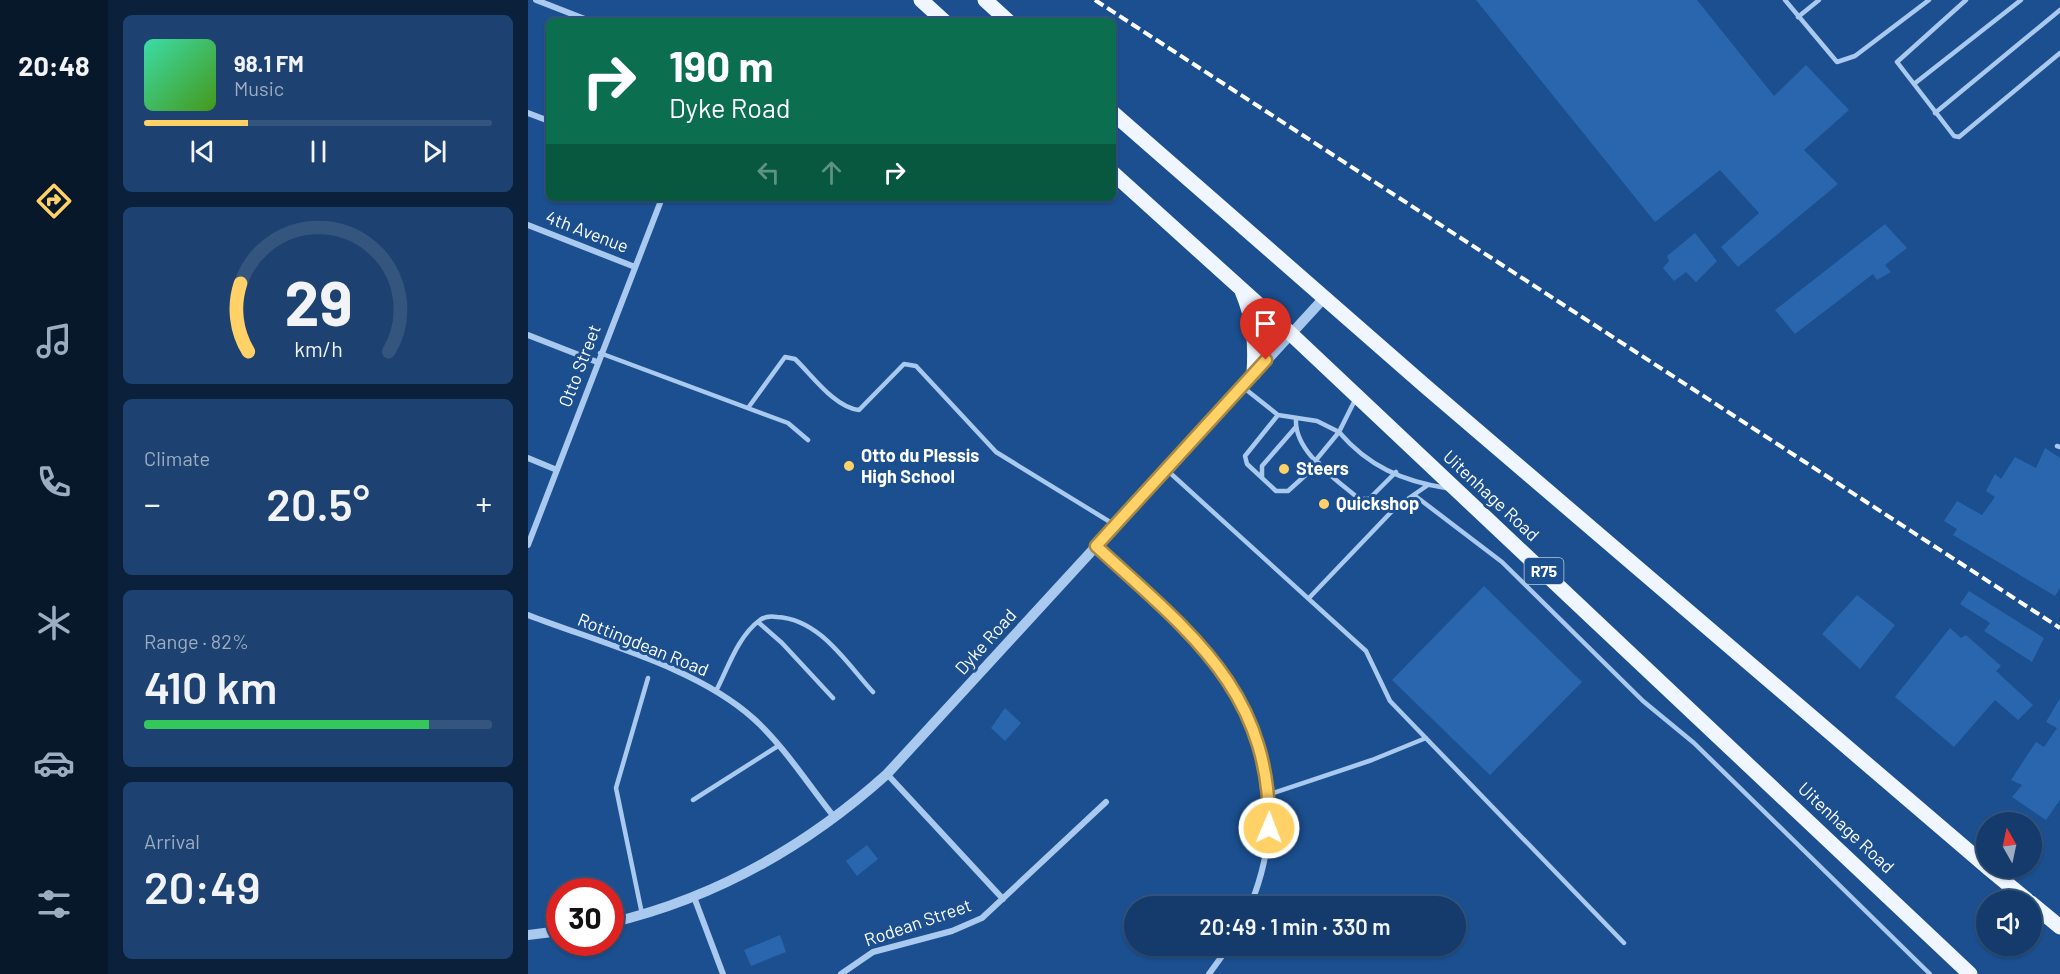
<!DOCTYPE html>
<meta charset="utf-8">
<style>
:root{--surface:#143b6b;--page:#1d4271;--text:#f1f3f6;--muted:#9dadc1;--line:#33557e;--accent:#ffd166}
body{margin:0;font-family:Barlow,sans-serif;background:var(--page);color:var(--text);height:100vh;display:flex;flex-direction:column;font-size:22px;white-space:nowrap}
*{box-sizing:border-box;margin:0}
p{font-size:20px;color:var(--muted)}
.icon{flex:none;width:33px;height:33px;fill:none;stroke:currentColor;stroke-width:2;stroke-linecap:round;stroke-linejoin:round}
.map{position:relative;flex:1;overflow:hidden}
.side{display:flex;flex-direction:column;gap:15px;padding:15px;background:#0b203b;width:420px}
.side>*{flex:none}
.hud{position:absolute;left:18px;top:18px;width:570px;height:183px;border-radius:9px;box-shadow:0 2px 4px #0004,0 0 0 2px var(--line);background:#0b6e4f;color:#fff;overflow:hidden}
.needle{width:39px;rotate:351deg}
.controls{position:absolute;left:1448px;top:812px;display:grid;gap:12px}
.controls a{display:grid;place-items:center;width:66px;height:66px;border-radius:50%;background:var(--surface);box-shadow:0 2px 4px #0004,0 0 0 2px var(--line);font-size:30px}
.speed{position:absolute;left:18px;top:878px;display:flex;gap:12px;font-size:30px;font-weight:700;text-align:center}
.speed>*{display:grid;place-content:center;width:78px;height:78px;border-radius:50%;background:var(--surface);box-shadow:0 2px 4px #0004,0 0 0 2px var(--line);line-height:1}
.speed .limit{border:9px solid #d22;background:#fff;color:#111}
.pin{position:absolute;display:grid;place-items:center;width:51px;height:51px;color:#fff;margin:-62px -26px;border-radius:50% 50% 50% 0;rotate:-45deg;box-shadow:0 0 6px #0007}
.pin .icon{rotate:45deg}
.me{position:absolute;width:66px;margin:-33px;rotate:1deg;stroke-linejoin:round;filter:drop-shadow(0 0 4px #0008)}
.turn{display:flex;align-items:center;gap:21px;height:126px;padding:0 24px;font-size:27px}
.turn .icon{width:78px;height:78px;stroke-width:2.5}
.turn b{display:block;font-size:42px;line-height:51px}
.lanes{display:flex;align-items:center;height:57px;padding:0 24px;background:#0003;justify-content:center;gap:30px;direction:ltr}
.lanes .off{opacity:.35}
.big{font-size:45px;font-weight:600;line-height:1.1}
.side .tile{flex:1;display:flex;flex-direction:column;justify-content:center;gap:9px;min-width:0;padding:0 21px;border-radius:9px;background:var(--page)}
.side .dial{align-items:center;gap:0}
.dial svg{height:156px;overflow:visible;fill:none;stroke:var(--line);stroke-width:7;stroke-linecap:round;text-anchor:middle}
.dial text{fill:var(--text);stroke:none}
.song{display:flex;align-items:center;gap:18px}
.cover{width:72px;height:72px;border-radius:9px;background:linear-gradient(135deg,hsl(160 70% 55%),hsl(100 70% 35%))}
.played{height:6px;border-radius:3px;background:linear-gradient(90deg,var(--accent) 30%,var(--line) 30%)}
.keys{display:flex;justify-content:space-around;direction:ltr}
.heat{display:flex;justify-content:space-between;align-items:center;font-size:33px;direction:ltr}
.charge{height:9px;border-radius:4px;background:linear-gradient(90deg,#34c759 82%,var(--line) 0)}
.trip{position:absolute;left:596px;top:896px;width:342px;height:60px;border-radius:30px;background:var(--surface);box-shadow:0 2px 4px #0004,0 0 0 2px var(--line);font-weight:600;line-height:60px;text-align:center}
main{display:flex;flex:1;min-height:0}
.menu{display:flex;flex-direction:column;width:108px;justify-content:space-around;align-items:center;background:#08182b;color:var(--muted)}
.menu .icon{width:42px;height:42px}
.menu .on{color:var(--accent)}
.menu b{font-size:27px;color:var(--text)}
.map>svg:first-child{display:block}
.building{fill:#2a66ad}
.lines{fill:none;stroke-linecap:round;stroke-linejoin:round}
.service{stroke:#a9c9ee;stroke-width:4.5}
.minor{stroke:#a9c9ee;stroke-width:6}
.tertiary{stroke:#a9c9ee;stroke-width:10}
.primary{stroke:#f0f6ff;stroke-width:15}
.rail{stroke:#fff;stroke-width:4;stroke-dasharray:10 4.5;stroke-linecap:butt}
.route-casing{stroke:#a68842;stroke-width:15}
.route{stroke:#ffd166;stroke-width:10}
.poi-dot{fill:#ffd166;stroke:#1b4f8f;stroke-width:2}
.labels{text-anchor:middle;stroke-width:6;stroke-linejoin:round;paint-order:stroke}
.shield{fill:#1b4f8f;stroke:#bbcadd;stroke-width:1.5}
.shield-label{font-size:16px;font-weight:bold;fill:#fff}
.street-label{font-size:18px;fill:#fff;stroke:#1b4f8f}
.poi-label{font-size:18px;font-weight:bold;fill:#fff;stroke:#1b4f8f;text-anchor:start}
</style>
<main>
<nav class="menu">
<b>20:48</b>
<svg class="icon on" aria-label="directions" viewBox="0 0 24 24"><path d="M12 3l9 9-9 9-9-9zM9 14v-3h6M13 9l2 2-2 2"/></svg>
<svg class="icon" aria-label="music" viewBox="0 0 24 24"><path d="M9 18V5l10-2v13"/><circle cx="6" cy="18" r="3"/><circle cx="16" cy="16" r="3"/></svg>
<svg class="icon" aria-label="phone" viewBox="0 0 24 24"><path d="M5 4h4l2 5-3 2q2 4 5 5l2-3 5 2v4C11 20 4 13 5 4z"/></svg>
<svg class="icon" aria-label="climate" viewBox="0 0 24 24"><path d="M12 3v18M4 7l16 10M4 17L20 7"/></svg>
<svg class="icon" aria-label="car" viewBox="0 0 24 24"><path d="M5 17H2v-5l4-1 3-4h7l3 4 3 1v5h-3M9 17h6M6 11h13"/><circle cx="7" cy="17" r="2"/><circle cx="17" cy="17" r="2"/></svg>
<svg class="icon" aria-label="filters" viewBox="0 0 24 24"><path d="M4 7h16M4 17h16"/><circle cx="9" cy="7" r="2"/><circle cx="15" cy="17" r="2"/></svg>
</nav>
<section class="side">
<div class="tile">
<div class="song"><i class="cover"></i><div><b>98.1 FM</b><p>Music</p></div></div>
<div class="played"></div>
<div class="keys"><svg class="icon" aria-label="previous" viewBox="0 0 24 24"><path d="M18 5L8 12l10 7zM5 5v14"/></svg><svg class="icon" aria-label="pause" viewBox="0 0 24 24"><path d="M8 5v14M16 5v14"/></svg><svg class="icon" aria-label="next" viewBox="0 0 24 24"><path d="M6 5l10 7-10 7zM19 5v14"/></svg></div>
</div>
<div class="tile dial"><svg viewBox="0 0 100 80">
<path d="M14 69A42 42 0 1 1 86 69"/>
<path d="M14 69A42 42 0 0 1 10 34" stroke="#ffd166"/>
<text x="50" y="56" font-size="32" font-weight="700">29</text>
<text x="50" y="72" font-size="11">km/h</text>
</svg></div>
<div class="tile"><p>Climate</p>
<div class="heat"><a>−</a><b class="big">20.5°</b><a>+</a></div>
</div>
<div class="tile"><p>Range · 82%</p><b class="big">410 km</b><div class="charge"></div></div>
<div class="tile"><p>Arrival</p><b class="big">20:49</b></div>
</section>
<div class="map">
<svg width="1532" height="974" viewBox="0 0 1532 974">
<rect width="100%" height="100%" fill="#1b4f8f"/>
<path class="building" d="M948,0H1169L1246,96L1278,65L1321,110L1276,150L1310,184L1210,267L1193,247L1231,213L1192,170L1127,222Z
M1357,224L1379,248L1357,265L1363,272L1349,280L1345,274L1267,334L1247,310Z
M1167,233L1189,261L1168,282L1158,272L1146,281L1135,268L1141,261L1139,256Z
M1517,448L1532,458V588L1527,596L1425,535L1429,529L1416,521L1429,501L1454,515L1467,497L1458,491L1467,474L1473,479L1487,457L1508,468Z
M956,586L1054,682L962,775L864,680Z
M1441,591L1516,638L1504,662L1456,631L1462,623L1432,604Z
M1329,595L1367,625L1332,669L1294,634Z
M1422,628L1433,638L1438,635L1473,666L1468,671L1505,705L1490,720L1467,700L1426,747L1367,697Z
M1532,698V800L1518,820L1484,797L1494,785L1483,780L1508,742L1516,747L1529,728L1518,722Z
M477,708L493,723L477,741L463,728Z
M339,845L350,859L329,876L318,861Z
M252,935L258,952L223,966L216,950Z"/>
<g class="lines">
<path class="service" d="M1257,0L1309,62L1327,56L1401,0
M1438,0L1369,62L1426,136L1431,137L1532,53
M1270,17L1291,0
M1386,84L1493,0
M1407,113L1532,10
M72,353L260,423L280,440
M716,388L750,415L789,421L811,432L788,460
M827,400L811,432C840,466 874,481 918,488
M220,408L257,357L267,359C284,375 307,408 331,410L376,364L388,366L468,452L587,525
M750,415L717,456L719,464L748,491H760L791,463
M768,419C766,452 808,479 831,499H841L868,472
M1529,446L1532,447
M640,471L838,651L862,701L1096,943
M734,477V466L767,428
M886,495L974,562L1115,701L1166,743L1402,974
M781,598L868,507L900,485
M230,622L254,643L305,698
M188,691C200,668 210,636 232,620C237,616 243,616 249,617C292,619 319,664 345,692
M742,794L844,760L898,738
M165,800L250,746
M114,914L88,788L120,678"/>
<path class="minor" d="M8,0L62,21
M0,113L21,121
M0,225L107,267
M0,335L69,362
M0,458L29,470
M0,545L134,198
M568,546C603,579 648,613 678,650C739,725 760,815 722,906
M0,615C72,643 169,667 226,719C257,747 281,786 307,818
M359,774L475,899
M166,897L195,974
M313,974L345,952L424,931L454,918L578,802
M681,974L702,945"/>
<path class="tertiary" d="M82,923C188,898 279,846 359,774L796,298
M0,935L32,931"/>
<path class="primary" d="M393,0L416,21
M457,0L480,21
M585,113L896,385L1458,866
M585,173L762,333L1442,974
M714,291C726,320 728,342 726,373
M1459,867L1499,900
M1503,903L1532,927"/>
<path class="rail" d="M567,0L1532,628"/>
</g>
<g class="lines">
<g class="route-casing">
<path id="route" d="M738,360L568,546C660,631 743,690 741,828"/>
</g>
<use href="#route" class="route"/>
</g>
<g class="poi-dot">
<circle cx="321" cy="466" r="6"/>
<circle cx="756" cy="469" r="6"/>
<circle cx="796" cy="504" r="6"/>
</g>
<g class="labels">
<rect class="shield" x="996.5" y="558" width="39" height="26" rx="4.5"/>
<g class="shield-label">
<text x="1016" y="577">R75</text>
</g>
<g class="street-label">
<text transform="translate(59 232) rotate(21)" y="6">4th Avenue</text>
<text transform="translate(52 366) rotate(-69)" y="6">Otto Street</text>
<text transform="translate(963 496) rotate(43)" y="6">Uitenhage Road</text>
<text transform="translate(458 642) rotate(-48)" y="6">Dyke Road</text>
<text transform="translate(115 645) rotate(22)" y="6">Rottingdean Road</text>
<text transform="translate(1318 828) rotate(43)" y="6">Uitenhage Road</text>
<text transform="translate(390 923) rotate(-19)" y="6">Rodean Street</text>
</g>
<g class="poi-label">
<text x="333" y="462">Otto du Plessis<tspan x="333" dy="21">High School</tspan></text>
<text x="768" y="475">Steers</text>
<text x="808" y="510">Quickshop</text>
</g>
</g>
</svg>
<div class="controls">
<a><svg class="needle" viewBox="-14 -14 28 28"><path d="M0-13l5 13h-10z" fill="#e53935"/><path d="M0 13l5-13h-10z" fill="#9dadc1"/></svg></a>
<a><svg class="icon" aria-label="sound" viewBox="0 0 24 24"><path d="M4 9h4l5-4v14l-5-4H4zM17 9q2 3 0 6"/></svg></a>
</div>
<div class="speed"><div class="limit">30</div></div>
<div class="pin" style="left:738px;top:360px;background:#d93025"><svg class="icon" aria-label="arrive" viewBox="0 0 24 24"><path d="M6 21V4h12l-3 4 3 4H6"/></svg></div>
<svg class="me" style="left:741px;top:828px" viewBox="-20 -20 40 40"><circle r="17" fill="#ffd166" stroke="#fff" stroke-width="3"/><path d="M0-11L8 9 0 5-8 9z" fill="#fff"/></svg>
<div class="trip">20:49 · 1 min · 330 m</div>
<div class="hud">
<div class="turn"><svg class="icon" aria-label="right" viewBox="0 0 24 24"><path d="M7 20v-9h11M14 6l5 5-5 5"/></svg><div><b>190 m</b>Dyke Road</div></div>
<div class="lanes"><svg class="icon off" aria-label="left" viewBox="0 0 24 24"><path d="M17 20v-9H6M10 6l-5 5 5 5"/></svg><svg class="icon off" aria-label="ahead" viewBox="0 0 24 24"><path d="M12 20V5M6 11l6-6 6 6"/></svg><svg class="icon" aria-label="right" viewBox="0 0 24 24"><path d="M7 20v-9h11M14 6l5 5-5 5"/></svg></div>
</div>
</div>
</main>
